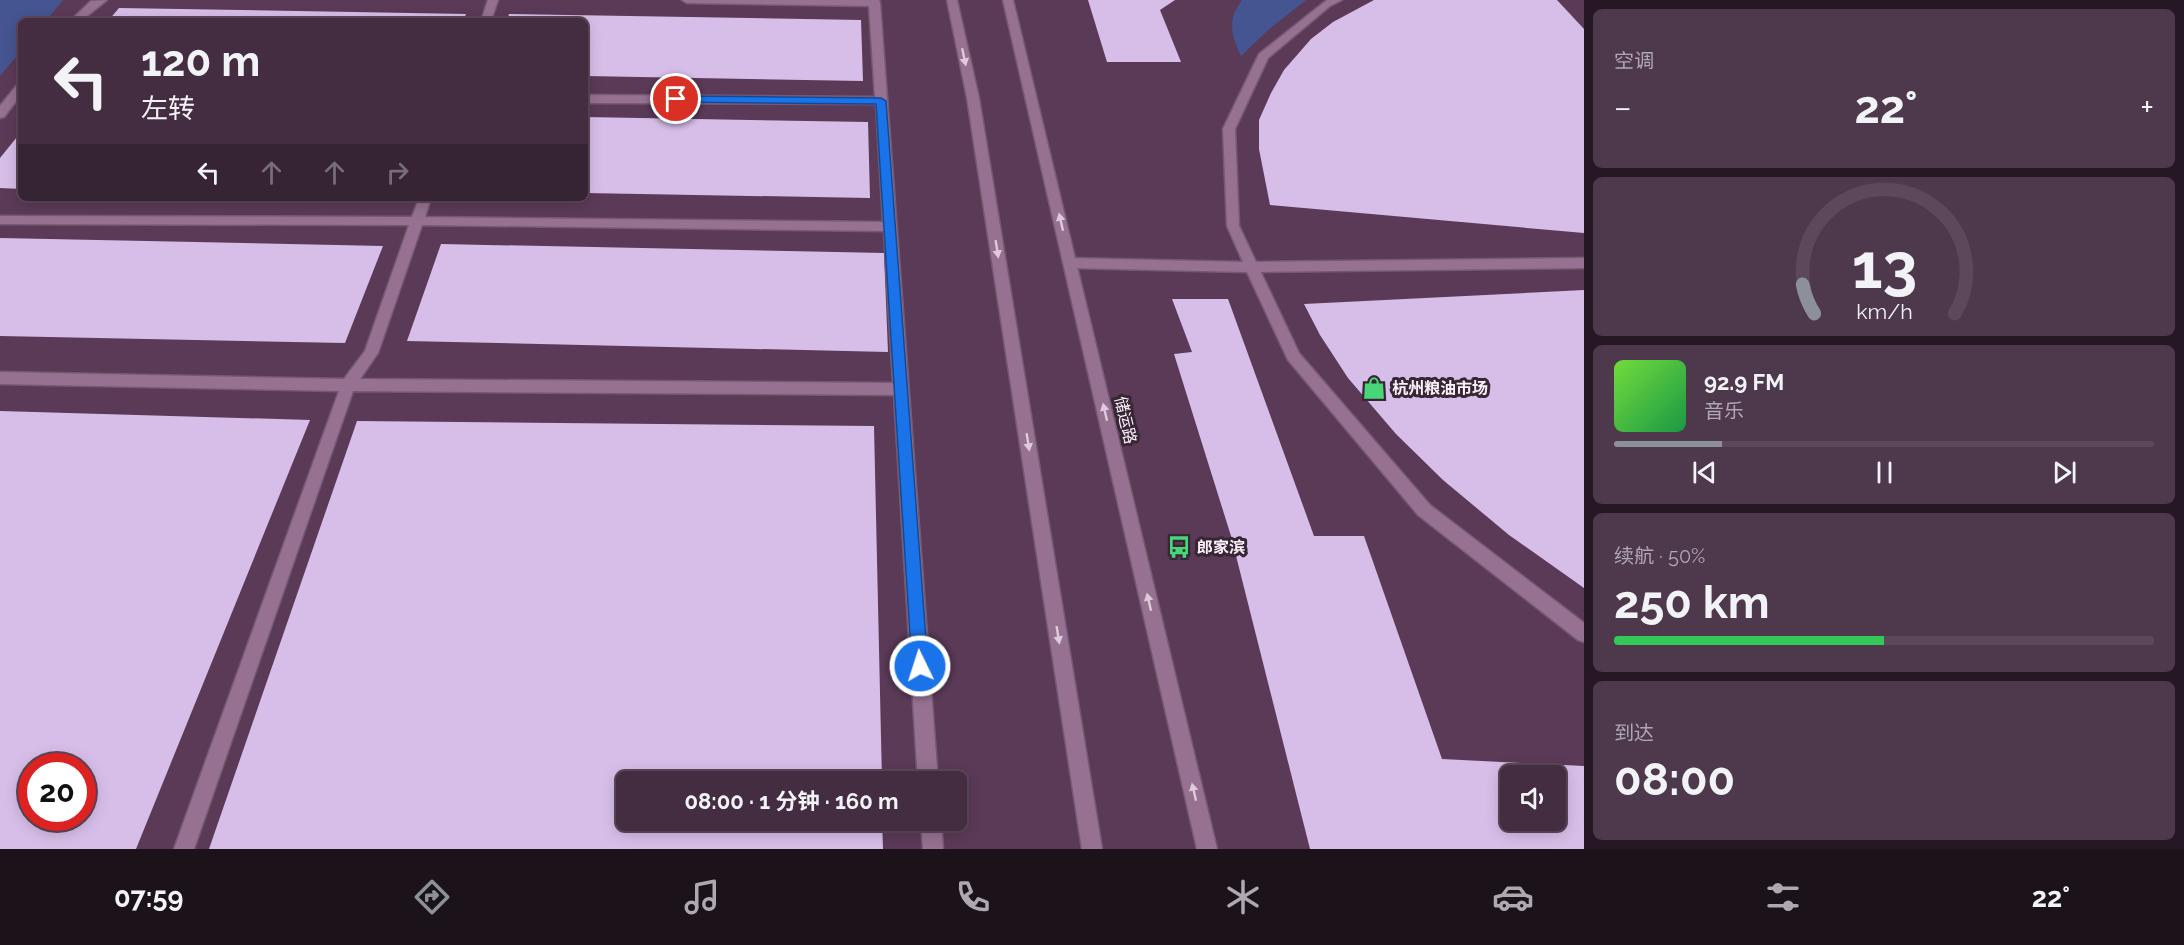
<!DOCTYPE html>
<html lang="zh">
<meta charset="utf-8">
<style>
:root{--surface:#442c41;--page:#4e384c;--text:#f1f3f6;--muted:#afa7b1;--line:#5c485a;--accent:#8c9099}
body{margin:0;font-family:Raleway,"Noto Sans SC",sans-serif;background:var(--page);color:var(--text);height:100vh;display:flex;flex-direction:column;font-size:22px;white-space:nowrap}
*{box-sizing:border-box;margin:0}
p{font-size:20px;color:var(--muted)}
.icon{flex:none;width:33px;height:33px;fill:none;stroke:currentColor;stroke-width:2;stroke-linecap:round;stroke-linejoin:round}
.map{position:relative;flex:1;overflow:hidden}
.details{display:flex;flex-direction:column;gap:9px;padding:9px;background:#251824;width:600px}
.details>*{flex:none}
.banner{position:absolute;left:18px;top:18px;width:570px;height:183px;border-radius:9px;box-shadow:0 3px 15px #0003,0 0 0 2px var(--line);background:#442c41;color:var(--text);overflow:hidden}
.fabs{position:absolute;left:1500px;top:765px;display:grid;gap:12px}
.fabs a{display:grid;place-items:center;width:66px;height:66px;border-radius:9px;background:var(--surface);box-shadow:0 3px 15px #0003,0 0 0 2px var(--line);font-size:30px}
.speed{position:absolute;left:18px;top:753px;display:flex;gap:12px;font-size:30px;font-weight:700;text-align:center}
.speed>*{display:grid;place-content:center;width:78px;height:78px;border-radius:50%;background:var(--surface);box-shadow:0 3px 15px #0003,0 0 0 2px var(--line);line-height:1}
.speed .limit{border:9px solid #d22;background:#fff;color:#111}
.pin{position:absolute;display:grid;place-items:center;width:51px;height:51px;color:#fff;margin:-26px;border:3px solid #fff;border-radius:50%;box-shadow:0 2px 6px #0007}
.me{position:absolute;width:66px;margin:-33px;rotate:356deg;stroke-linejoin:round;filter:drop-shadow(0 0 4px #0008)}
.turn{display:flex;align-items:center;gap:21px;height:126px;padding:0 24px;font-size:27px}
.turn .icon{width:78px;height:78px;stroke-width:2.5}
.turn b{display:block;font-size:42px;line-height:51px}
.lanes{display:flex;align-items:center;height:57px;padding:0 24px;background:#0003;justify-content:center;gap:30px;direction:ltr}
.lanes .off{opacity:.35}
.big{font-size:45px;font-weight:700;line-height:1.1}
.details .tile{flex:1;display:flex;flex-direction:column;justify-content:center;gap:9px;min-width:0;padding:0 21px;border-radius:9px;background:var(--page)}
.details .dial{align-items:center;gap:0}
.dial svg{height:156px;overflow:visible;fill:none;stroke:var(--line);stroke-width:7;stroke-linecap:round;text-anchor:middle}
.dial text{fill:var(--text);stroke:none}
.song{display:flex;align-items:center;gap:18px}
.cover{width:72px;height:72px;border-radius:9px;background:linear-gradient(135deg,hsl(100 70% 55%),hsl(140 70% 35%))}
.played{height:6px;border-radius:3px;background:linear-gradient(90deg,var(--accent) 20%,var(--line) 20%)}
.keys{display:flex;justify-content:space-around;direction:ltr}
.heat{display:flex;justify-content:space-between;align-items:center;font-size:33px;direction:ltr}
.charge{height:9px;border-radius:4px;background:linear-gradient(90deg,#34c759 50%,var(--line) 0)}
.trip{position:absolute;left:616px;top:771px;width:351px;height:60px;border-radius:9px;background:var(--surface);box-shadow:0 3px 15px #0003,0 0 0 2px var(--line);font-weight:700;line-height:60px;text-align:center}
.tab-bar{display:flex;height:96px;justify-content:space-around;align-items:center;background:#1b121a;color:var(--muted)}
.tab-bar .icon{width:42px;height:42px}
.tab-bar .current{color:var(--accent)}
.tab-bar b{font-size:27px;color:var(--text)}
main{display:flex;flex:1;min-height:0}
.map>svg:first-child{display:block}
.green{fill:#455591}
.building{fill:#d7bee9;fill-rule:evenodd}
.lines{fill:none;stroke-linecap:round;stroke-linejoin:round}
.lane-casing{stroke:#745a71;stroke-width:3}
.street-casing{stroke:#745a71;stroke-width:3}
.secondary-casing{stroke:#745a71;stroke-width:3}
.lane{fill:#967191;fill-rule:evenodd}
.street{fill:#967191;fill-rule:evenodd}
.secondary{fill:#967191;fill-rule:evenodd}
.oneway{fill:#decadb}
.route{fill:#1a73e8;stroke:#114b97;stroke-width:1.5}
.labels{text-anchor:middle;stroke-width:6;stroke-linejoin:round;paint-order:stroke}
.poi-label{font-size:16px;font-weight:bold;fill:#fdf0fb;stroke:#372735;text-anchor:start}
.street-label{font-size:16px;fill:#fdf0fb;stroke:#372735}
</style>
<main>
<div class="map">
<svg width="1584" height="849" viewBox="0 0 1584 849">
<rect width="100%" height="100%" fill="#5b3a57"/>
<path class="green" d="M0,0H63L46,21H21V51L0,76Z
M1242,0H1306L1267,31L1241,56C1231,35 1227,20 1242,0Z"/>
<path class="building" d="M1088,0H1175L1160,10L1181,62H1107Z
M1374,0H1557L1584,29V233L1270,205L1259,149V120L1271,93L1284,70L1311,39L1333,22Z
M119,8L466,14L463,21H108Z
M509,14L861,20L863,81L585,76V21H507Z
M585,117L868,122L870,198L585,193Z
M21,132V189L0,188V158Z
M0,238L383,246L345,343L0,336Z
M441,244L884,253L888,352L407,341Z
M1584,290V588L1509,535L1443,480L1396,434L1348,378L1320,335L1304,304Z
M1172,299H1228L1314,536H1364L1442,759L1584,766V849H1310L1231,536L1174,354L1192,352ZM1510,776H1556V820H1510Z
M0,411L310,420L136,849H0ZM32,766H82V818H32Z
M357,421L874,426L882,782H627V820H882L883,849H209Z"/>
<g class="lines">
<g class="lane-casing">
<path id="lane" d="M107,0L81,21H70L91,1Z
M488,0H498L491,21H481Z
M682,0H879L880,3L938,782H918L894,395L353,391L194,849H174L339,391L0,384V372L344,379L365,351L409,225L0,224V216L412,217L419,198H431L425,217L883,222L876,104L585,103V95L875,97L869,6L687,3ZM422,225L884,231L893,383L360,379L378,353Z
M21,84V95L4,117L0,118V106L17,85Z
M1584,258V268L1251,272L1244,267L1251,262Z
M921,820H941L943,849H923Z"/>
</g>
<g class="street-casing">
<path id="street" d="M1327,0H1342L1330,6L1268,58L1235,129L1239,226L1299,353L1430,505L1584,623V642L1578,640L1418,515L1288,360L1247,272L1070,268L1063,263L1070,258L1243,262L1227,226L1223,129L1259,54Z"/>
</g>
<g class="secondary-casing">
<path id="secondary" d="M947,0H957L979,98L1102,849H1082L967,98Z
M1003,0H1013L1217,849H1197Z"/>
</g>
<use href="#lane" class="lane"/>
<use href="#street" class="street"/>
<use href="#secondary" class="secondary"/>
</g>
<defs><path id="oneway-solid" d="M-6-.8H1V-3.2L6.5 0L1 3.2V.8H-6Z" transform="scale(1.5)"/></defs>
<g class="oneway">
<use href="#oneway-solid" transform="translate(964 57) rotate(78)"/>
<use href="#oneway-solid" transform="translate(1061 222) rotate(-103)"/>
<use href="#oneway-solid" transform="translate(997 249) rotate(81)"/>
<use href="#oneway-solid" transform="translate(1105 412) rotate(-103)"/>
<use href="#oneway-solid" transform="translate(1028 442) rotate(81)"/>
<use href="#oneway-solid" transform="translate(1149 602) rotate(-103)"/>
<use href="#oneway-solid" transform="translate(1058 635) rotate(81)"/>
<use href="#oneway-solid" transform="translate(1194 792) rotate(-103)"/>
</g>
<path class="route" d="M676,96L881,98L886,101L928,666L926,671L920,674L914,671L912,666L876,104L672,102V97Z"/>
<defs>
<g id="shop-bare" transform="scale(1.8)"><path d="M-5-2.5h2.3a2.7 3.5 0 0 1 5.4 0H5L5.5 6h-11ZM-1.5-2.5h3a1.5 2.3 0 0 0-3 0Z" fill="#48d778" stroke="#372735" stroke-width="2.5" paint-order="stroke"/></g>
<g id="bus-bare" transform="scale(1.8)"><path d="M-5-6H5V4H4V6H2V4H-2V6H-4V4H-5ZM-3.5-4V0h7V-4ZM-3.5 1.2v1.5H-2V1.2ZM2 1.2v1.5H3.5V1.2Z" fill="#48d778" stroke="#372735" stroke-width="2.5" paint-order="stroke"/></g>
</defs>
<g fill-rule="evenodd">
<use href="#shop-bare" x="1374" y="388"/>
<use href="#bus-bare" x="1179" y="547"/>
</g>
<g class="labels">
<g class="poi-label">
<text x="1392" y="394">杭州粮油市场</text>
<text x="1197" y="553">郎家滨</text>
</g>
<g class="street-label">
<text transform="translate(1126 420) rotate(77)" y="6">储运路</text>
</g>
</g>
</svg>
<div class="fabs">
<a><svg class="icon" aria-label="sound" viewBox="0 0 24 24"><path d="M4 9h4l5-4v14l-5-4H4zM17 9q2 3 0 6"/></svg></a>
</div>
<div class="speed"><div class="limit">20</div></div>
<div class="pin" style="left:676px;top:99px;background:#d93025"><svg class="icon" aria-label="arrive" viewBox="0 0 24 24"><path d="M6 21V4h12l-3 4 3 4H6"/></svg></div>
<svg class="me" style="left:920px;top:666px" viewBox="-20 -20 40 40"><circle r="17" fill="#1a73e8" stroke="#fff" stroke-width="3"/><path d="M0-11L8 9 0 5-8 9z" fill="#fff"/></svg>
<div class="trip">08:00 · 1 分钟 · 160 m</div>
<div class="banner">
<div class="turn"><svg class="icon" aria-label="left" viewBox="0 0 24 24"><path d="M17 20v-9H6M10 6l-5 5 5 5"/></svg><div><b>120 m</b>左转</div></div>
<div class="lanes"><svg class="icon" aria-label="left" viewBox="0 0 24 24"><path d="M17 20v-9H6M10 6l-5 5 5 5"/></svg><svg class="icon off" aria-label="ahead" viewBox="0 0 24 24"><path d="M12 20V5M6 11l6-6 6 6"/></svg><svg class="icon off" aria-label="ahead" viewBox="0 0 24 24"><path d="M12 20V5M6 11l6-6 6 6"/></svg><svg class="icon off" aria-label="right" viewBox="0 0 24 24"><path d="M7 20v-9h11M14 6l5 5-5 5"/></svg></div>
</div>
</div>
<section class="details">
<div class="tile"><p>空调</p>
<div class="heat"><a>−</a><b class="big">22°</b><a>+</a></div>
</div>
<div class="tile dial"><svg viewBox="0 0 100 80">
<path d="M14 69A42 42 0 1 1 86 69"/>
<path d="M14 69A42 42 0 0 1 8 54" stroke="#8c9099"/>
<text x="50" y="56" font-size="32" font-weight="700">13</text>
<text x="50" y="72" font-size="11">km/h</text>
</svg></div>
<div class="tile">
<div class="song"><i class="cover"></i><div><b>92.9 FM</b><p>音乐</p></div></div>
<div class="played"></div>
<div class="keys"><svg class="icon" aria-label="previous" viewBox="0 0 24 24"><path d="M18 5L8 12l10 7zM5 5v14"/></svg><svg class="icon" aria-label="pause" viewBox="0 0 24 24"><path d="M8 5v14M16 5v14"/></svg><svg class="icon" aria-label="next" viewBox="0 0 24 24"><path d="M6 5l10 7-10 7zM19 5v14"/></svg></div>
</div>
<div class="tile"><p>续航 · 50%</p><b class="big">250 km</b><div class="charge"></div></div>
<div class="tile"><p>到达</p><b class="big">08:00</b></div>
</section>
</main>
<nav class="tab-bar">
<b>07:59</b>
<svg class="icon current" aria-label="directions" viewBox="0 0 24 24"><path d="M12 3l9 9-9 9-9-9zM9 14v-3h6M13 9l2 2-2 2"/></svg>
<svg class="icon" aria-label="music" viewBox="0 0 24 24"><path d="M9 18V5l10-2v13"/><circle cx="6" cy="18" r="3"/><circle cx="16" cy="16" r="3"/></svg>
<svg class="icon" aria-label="phone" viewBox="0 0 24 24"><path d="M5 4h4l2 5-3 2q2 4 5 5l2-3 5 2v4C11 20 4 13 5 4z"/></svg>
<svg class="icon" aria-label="climate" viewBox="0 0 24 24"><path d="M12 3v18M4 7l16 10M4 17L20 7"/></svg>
<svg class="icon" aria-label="car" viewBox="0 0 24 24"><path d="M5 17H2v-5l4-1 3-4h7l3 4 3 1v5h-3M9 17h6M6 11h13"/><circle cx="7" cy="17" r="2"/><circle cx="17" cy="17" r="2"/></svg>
<svg class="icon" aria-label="filters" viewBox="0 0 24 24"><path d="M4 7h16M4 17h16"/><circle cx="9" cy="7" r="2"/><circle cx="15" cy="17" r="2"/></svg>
<b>22°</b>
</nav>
